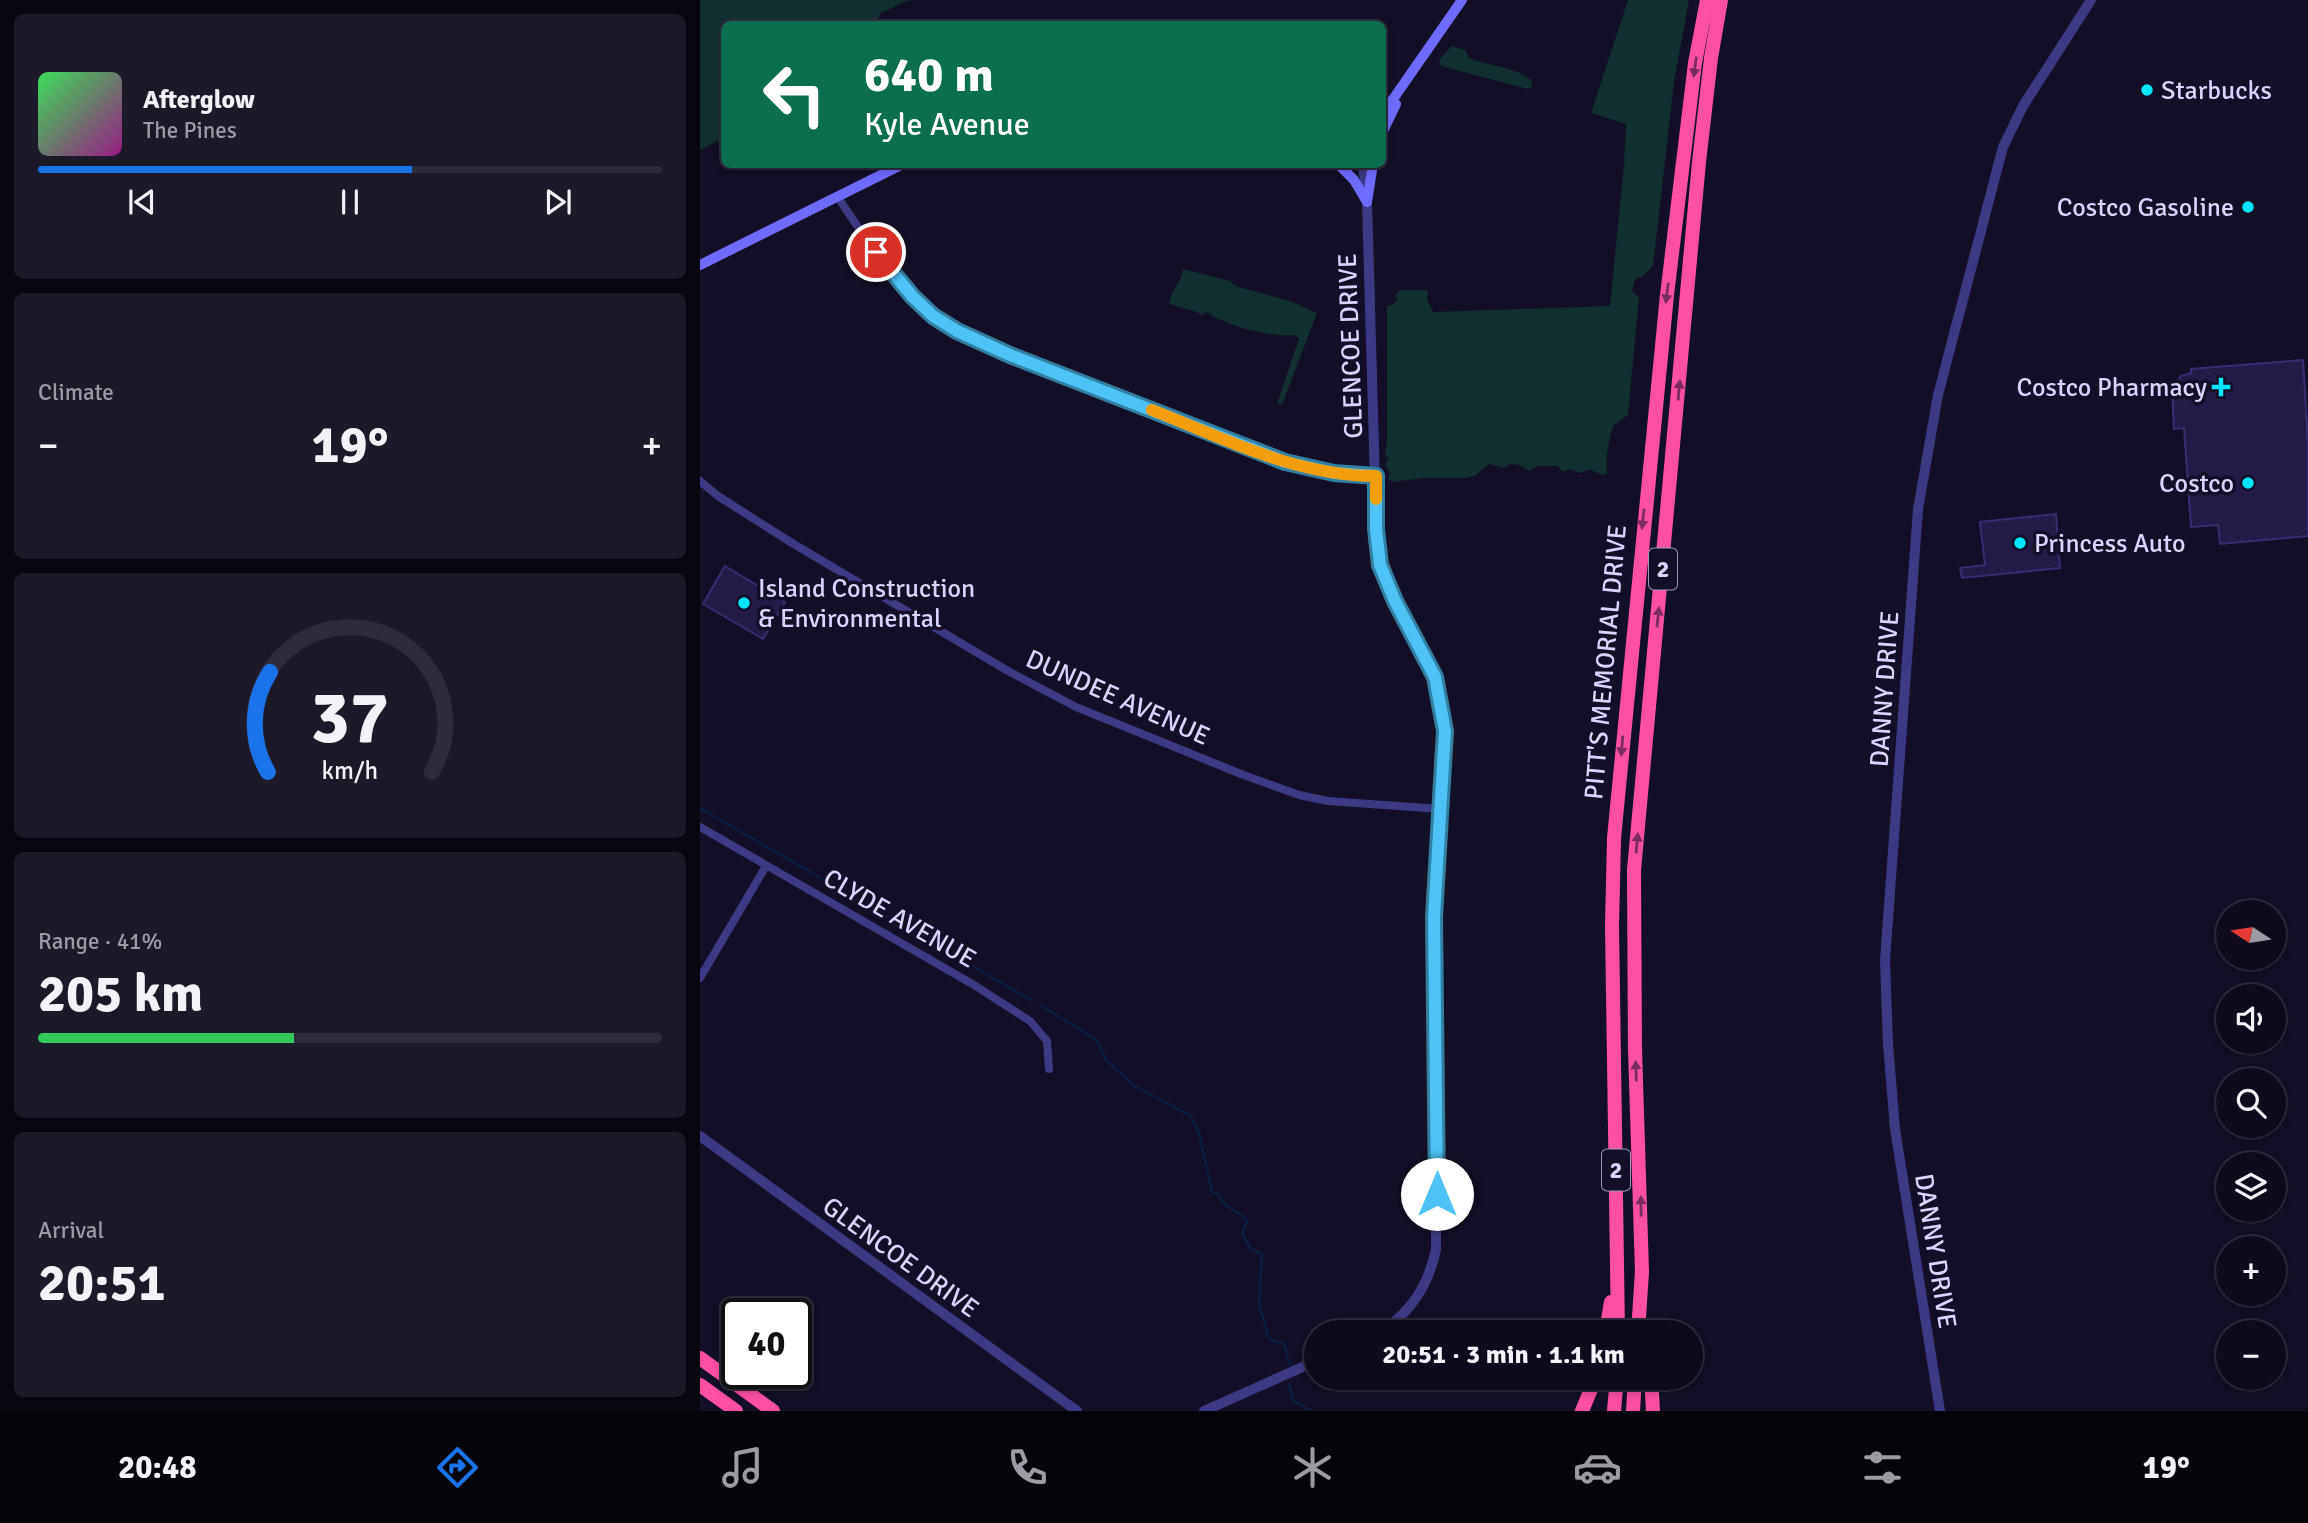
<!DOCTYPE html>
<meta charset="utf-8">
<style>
:root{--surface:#0e0b1c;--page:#1c1929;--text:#f1f3f6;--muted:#9b9ba3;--line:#2e2b3b;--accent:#1a73e8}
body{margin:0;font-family:Signika,sans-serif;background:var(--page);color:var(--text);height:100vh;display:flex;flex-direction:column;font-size:26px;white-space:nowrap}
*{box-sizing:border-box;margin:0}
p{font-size:23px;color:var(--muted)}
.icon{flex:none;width:38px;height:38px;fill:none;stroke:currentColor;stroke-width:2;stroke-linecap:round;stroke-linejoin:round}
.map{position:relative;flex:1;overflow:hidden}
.details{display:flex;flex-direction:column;gap:14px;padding:14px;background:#08060f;width:700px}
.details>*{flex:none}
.hud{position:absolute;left:21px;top:21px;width:665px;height:147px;border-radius:10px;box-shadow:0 4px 10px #0003,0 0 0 2px var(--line);background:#0b6e4f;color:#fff;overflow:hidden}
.needle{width:46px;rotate:282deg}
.tools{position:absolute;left:1516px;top:900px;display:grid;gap:14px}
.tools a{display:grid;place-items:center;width:70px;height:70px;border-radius:50%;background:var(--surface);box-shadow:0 4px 10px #0003,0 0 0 2px var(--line);font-size:35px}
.speed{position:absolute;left:21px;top:1298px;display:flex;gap:14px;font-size:35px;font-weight:700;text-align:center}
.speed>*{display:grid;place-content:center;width:91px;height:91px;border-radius:50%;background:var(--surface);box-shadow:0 4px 10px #0003,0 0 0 2px var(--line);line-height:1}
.speed .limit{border:4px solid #111;border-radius:10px;background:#fff;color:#111}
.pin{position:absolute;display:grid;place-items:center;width:60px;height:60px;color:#fff;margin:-30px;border:4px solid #fff;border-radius:50%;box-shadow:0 2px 7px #0007}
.me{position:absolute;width:77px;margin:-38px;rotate:0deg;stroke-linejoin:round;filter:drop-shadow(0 0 5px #0008)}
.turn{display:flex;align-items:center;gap:24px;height:147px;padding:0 28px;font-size:32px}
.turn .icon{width:91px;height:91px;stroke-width:2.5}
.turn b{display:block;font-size:49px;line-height:60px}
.big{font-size:52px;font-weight:800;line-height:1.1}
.details .tile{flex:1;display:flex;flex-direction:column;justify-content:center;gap:10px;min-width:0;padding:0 24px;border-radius:10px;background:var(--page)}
.details .dial{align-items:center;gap:0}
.dial svg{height:182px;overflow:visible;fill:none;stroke:var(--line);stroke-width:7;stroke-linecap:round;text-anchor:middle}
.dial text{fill:var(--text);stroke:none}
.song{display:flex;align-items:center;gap:21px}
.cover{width:84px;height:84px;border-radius:10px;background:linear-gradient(135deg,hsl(130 70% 55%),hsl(310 70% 35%))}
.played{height:7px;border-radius:4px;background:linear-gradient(90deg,var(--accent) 60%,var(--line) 60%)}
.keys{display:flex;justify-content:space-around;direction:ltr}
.heat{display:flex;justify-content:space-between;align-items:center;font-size:38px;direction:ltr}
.charge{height:10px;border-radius:5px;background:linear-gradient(90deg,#34c759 41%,var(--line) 0)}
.trip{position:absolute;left:604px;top:1320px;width:399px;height:70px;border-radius:35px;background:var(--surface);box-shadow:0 4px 10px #0003,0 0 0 2px var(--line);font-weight:800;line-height:70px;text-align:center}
.tab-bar{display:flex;height:112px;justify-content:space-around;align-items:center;background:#06040b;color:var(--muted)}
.tab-bar .icon{width:49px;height:49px}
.tab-bar .selected{color:var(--accent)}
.tab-bar b{font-size:32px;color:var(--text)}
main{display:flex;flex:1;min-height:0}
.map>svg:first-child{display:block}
.green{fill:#12302f}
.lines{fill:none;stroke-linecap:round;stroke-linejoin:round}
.stream{stroke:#0a1f44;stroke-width:2.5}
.building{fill:#241b47;stroke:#3b2d73;stroke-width:2}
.minor{stroke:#3d3a85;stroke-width:8}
.tertiary{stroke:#3d3a85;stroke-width:10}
.secondary{stroke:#6f6bff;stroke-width:10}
.motorway{stroke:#ff4fa3;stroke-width:14}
.oneway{fill:#7d2c5e}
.route-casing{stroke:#337fa1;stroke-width:18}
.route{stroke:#4fc3f7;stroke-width:12}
.slow{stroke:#f59e0b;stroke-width:12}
.poi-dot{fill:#00e5ff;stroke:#130f26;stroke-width:2.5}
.labels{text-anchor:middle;stroke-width:7;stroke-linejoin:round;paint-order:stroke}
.shield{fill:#130f26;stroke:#9e99be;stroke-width:2}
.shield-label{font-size:24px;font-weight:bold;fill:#d9d4ff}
.poi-label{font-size:26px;fill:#d9d4ff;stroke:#130f26;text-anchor:start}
.street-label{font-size:26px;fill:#d9d4ff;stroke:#130f26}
</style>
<main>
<section class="details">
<div class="tile">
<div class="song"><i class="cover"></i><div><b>Afterglow</b><p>The Pines</p></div></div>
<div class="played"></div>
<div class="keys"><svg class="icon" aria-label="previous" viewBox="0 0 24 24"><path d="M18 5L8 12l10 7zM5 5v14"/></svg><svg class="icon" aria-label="pause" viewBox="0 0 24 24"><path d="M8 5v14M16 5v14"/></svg><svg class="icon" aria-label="next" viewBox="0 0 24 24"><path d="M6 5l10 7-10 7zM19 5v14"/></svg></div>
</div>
<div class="tile"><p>Climate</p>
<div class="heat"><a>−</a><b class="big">19°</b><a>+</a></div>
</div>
<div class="tile dial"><svg viewBox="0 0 100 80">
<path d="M14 69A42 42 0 1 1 86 69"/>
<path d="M14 69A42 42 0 0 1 15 25" stroke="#1a73e8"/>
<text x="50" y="56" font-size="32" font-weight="700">37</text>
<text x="50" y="72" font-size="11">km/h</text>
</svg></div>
<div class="tile"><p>Range · 41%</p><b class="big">205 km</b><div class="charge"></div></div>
<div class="tile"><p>Arrival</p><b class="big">20:51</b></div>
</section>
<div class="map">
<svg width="1608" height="1411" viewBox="0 0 1608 1411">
<rect width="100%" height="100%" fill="#130f26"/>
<path class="green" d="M0,0H213C200,1 192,10 180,13L177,22L179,24H24V138L0,150Z
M928,0H989L974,82L953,266L943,276L935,279L932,291L939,297L928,415L913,426C909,441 905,458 907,474L901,475L890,469L880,473L870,469L862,472L858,466H837L830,471L819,465L810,464L804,468L789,464L775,476L763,478H723L692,482L688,479L690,473L685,464L689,458L685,456L687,444V306L692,305L698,299L695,296L700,290H728L727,299L733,312L910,306L924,165L926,124L891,113Z
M752,46L765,50L769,58C787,66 818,67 832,81V86L828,89L741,66L739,60Z
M483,269L530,281L535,286L590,301L617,313L582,405L577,404L599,338L594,335C573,338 525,326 507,312L502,315C492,308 479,309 469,303C472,289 482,282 483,269Z"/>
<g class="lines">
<path class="stream" d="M0,808L331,1000
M342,1006L397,1040L406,1060L433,1085L491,1116L499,1133L512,1192L520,1196C523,1209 540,1210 547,1221L542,1234L551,1249L562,1254L559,1304L569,1339L584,1344L590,1365
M589,1384L593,1400L611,1411"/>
</g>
<path class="building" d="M1603,360L1608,442V536L1520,544L1518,525L1491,527L1484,428L1474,429L1472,387L1481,376L1491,373V369Z
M1356,514L1360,568L1262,578L1260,568L1285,565L1280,522Z
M25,566L85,602L63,639L3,604Z"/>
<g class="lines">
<path class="minor" d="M137,196C172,248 207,305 264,335L592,464L633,473L676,476
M0,481L18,496L92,543L308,671L376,707L541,774L599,795L628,801L740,809
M0,827L274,985L330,1021L347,1041L349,1069
M0,978L66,866"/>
<path class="tertiary" d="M663,164L667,202L677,551L683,578L735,677L745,731L735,917L736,1249C729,1285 711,1312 681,1332
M0,1136L377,1411
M504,1411L616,1361
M1240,1411L1195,1129L1188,1044L1185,960L1218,509L1238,395L1303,147L1323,106L1391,0"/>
<path class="secondary" d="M682,115L762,0
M682,133L696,104
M638,164L654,180L667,202
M667,202L673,164
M0,265L203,164"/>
<path class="motorway" d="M906,1332L911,1302
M918,1332L912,926L914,838L967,295L995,63L1007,0
M938,1332L942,1272L935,1049L934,870L999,162L1011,58L1021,0
M0,1358L73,1411
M951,1377L953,1411
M0,1385L36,1411
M882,1411L896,1377
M914,1411L917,1377
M933,1411L935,1377"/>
</g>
<defs><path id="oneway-solid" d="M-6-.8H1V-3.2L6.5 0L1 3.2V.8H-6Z" transform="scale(1.75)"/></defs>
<g class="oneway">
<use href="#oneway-solid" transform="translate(995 67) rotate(98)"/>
<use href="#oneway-solid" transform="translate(967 293) rotate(97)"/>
<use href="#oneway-solid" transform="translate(979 390) rotate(-85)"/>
<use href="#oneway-solid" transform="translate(943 519) rotate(96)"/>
<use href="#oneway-solid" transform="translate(958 617) rotate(-84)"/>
<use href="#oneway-solid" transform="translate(922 746) rotate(95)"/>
<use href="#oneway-solid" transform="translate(937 843) rotate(-85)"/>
<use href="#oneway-solid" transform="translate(936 1071) rotate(-92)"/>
<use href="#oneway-solid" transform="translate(941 1206) rotate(-91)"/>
</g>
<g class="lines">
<g class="route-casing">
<path id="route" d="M176,252L212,296L233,316L257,331L310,355L585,462L634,473L676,476V529L680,565L695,601L735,677L745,731L734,917L737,1194"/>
</g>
<use href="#route" class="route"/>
<path class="slow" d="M452,410C525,439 596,476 676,476V499"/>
</g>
<g class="poi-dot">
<circle cx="1447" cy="90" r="7"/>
<circle cx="1548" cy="207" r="7"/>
<path d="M1517.5 376.5h7v7h7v7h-7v7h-7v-7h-7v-7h7z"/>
<circle cx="1548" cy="483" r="7"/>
<circle cx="1320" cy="543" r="7"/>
<circle cx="44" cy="603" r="7"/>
</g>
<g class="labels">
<g class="shield">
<rect x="949" y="548.5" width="28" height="41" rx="5"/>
<rect x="902" y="1149.5" width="28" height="41" rx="5"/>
</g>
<g class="shield-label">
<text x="963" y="577">2</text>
<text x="916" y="1178">2</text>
</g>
<g class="poi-label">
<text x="1461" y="99">Starbucks</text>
<text x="1534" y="216" text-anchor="end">Costco Gasoline</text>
<text x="1507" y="396" text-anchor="end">Costco Pharmacy</text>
<text x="1534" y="492" text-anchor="end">Costco</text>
<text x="1334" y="552">Princess Auto</text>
<text x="58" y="597">Island Construction<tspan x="58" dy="30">&amp; Environmental</tspan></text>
</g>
<g class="street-label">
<text transform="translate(650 346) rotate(-92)" y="9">GLENCOE DRIVE</text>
<text transform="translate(905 662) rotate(-85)" y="9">PITT'S MEMORIAL DRIVE</text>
<text transform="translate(1184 689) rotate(-86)" y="9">DANNY DRIVE</text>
<text transform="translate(418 697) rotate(24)" y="9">DUNDEE AVENUE</text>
<text transform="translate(200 918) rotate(30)" y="9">CLYDE AVENUE</text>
<text transform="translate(1236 1251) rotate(81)" y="9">DANNY DRIVE</text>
<text transform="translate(201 1257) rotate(36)" y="9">GLENCOE DRIVE</text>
</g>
</g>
</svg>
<div class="tools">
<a><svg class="needle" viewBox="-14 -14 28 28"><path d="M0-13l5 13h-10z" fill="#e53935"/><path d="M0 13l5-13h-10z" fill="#9b9ba3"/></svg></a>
<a><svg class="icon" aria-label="sound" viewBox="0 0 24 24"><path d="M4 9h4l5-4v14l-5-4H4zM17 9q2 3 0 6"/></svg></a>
<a><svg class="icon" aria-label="search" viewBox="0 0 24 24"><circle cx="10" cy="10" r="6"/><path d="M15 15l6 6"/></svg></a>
<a><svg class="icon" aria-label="layers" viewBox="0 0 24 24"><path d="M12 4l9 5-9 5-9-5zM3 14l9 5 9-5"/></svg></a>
<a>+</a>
<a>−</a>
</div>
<div class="speed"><div class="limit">40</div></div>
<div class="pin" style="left:176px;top:252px;background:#d93025"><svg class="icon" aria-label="arrive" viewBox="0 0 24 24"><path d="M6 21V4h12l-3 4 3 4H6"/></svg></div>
<svg class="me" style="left:737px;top:1194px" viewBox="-20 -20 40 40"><circle r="19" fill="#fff"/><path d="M0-13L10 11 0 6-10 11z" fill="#4fc3f7"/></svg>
<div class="trip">20:51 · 3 min · 1.1 km</div>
<div class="hud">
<div class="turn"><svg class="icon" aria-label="left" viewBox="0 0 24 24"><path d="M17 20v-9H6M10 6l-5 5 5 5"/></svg><div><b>640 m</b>Kyle Avenue</div></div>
</div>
</div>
</main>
<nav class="tab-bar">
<b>20:48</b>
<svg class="icon selected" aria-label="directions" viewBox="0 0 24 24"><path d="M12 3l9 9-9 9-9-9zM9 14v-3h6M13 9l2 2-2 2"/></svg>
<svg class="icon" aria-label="music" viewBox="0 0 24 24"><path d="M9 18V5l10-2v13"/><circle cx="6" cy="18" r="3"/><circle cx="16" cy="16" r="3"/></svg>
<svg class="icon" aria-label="phone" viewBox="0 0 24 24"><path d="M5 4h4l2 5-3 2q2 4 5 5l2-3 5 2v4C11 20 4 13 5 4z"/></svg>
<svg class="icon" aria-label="climate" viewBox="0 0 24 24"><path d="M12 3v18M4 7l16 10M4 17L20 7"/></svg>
<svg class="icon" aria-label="car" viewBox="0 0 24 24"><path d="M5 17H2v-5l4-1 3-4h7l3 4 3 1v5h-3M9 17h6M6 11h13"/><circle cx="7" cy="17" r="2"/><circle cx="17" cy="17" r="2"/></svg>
<svg class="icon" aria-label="filters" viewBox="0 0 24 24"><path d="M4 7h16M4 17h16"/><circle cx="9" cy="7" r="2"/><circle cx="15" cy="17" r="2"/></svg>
<b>19°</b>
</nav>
